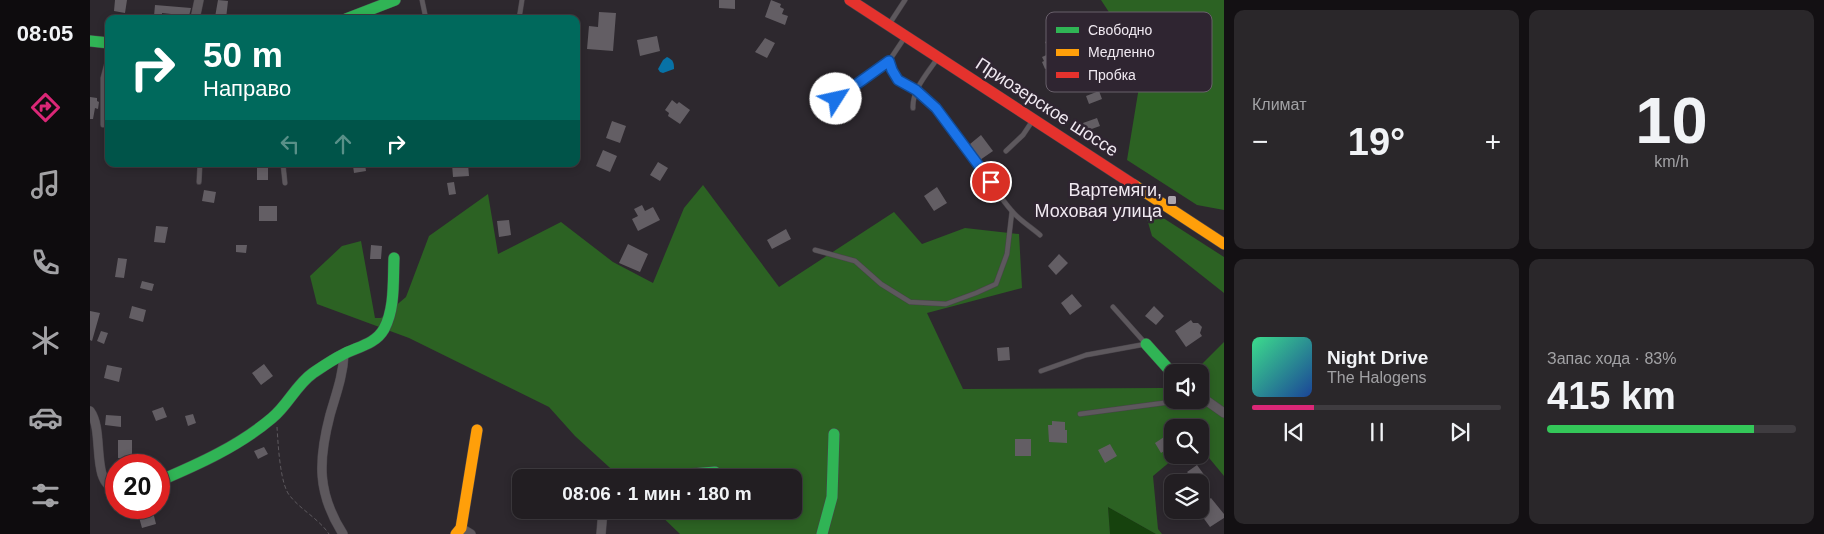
<!DOCTYPE html>
<html lang="ru">
<meta charset="utf-8">
<style>
:root{--surface:#221e22;--page:#2a272a;--text:#f1f3f6;--muted:#a2a2a5;--line:#3f3c40;--accent:#db2777}
body{margin:0;font-family:Arial,sans-serif;background:var(--page);color:var(--text);height:100vh;display:flex;flex-direction:column;font-size:19px;white-space:nowrap}
*{box-sizing:border-box;margin:0}
p{font-size:16px;color:var(--muted)}
.icon{flex:none;width:28px;height:28px;fill:none;stroke:currentColor;stroke-width:2;stroke-linecap:round;stroke-linejoin:round}
.map{position:relative;flex:1;overflow:hidden}
.side{display:flex;flex-direction:column;gap:10px;padding:10px;background:#131013;width:600px}
.side>*{flex:none}
.guide{position:absolute;left:15px;top:15px;width:475px;height:152px;border-radius:10px;box-shadow:0 2px 8px #0003,0 0 0 1px var(--line);background:#00695c;color:#fff;overflow:hidden}
.controls{position:absolute;left:1074px;top:364px;display:grid;gap:10px}
.controls a{display:grid;place-items:center;width:45px;height:45px;border-radius:10px;background:var(--surface);box-shadow:0 2px 8px #0003,0 0 0 1px var(--line);font-size:25px}
.speed{position:absolute;left:15px;top:454px;display:flex;gap:10px;font-size:25px;font-weight:700;text-align:center}
.speed>*{display:grid;place-content:center;width:65px;height:65px;border-radius:50%;background:var(--surface);box-shadow:0 2px 8px #0003,0 0 0 1px var(--line);line-height:1}
.speed .limit{border:8px solid #d22;background:#fff;color:#111}
.pin{position:absolute;display:grid;place-items:center;width:42px;height:42px;color:#fff;margin:-21px;border:2px solid #fff;border-radius:50%;box-shadow:0 1px 5px #0007}
.me{position:absolute;width:55px;margin:-28px;rotate:55deg;stroke-linejoin:round;filter:drop-shadow(0 0 4px #0008)}
.turn{display:flex;align-items:center;gap:18px;height:105px;padding:0 15px;font-size:22px}
.turn .icon{width:65px;height:65px;stroke-width:2.5}
.turn b{display:block;font-size:35px;line-height:42px}
.lanes{display:flex;align-items:center;height:48px;padding:0 15px;background:#0003;justify-content:center;gap:25px;direction:ltr}
.lanes .off{opacity:.35}
.big{font-size:38px;font-weight:600;line-height:1.1}
.side .card{flex:1;display:flex;flex-direction:column;justify-content:center;gap:8px;min-width:0;padding:0 18px;border-radius:10px;background:var(--page)}
.side .dial{align-items:center;gap:0}
.dial b{font-size:65px;line-height:1}
.song{display:flex;align-items:center;gap:15px}
.cover{width:60px;height:60px;border-radius:8px;background:linear-gradient(135deg,hsl(150 70% 55%),hsl(220 70% 35%))}
.played{height:5px;border-radius:2px;background:linear-gradient(90deg,var(--accent) 25%,var(--line) 25%)}
.keys{display:flex;justify-content:space-around;direction:ltr}
.heat{display:flex;justify-content:space-between;align-items:center;font-size:28px;direction:ltr}
.charge{height:8px;border-radius:4px;background:linear-gradient(90deg,#34c759 83%,var(--line) 0)}
.side .tiles{flex:1;display:grid;gap:10px;grid-template-columns:repeat(2,1fr)}
.trip{position:absolute;left:422px;top:469px;width:290px;height:50px;border-radius:10px;background:var(--surface);box-shadow:0 2px 8px #0003,0 0 0 1px var(--line);font-weight:600;line-height:50px;text-align:center}
main{display:flex;flex:1;min-height:0}
.tab-bar{display:flex;flex-direction:column;width:90px;justify-content:space-around;align-items:center;background:#0e0c0e;color:var(--muted)}
.tab-bar .icon{width:35px;height:35px}
.tab-bar .active{color:var(--accent)}
.tab-bar b{font-size:22px;color:var(--text)}
.map>svg:first-child{display:block}
.green{fill:#16420d}
.forest{fill:#2c6223}
.water{fill:#0872a6}
.building{fill:#635e64}
.lines{fill:none;stroke-linecap:round;stroke-linejoin:round}
.lane-casing{stroke:#49444a;stroke-width:5.5}
.street-casing{stroke:#49444a;stroke-width:10}
.fast-casing{stroke:#49444a;stroke-width:12}
.slow-casing{stroke:#49444a;stroke-width:12}
.jam-casing{stroke:#49444a;stroke-width:12}
.path{stroke:#5d595e;stroke-width:1;stroke-dasharray:4 2.5;stroke-linecap:butt}
.lane{stroke:#5d585d;stroke-width:4.5}
.street{stroke:#5d585d;stroke-width:9}
.fast{stroke:#30b455;stroke-width:11}
.slow{stroke:#ff9f0a;stroke-width:11}
.jam{stroke:#e5322d;stroke-width:11}
.route-casing{stroke:#114b97;stroke-width:12}
.route{stroke:#1a73e8;stroke-width:9}
.poi-dot{fill:#aca5ad;stroke:#2f2531;stroke-width:2}
.labels{text-anchor:middle;stroke-width:5;stroke-linejoin:round;paint-order:stroke}
.street-label{font-size:18px;fill:#f0e9f1;stroke:#2f2531}
.poi-label{font-size:18px;fill:#f0e9f1;stroke:#2f2531;text-anchor:end}
.key{fill:#2f2531;stroke:#69606b;stroke-width:1}
.key-label{font-size:14px;fill:#f0e9f1}
</style>
<main>
<nav class="tab-bar">
<b>08:05</b>
<svg class="icon active" aria-label="directions" viewBox="0 0 24 24"><path d="M12 3l9 9-9 9-9-9zM9 14v-3h6M13 9l2 2-2 2"/></svg>
<svg class="icon" aria-label="music" viewBox="0 0 24 24"><path d="M9 18V5l10-2v13"/><circle cx="6" cy="18" r="3"/><circle cx="16" cy="16" r="3"/></svg>
<svg class="icon" aria-label="phone" viewBox="0 0 24 24"><path d="M5 4h4l2 5-3 2q2 4 5 5l2-3 5 2v4C11 20 4 13 5 4z"/></svg>
<svg class="icon" aria-label="climate" viewBox="0 0 24 24"><path d="M12 3v18M4 7l16 10M4 17L20 7"/></svg>
<svg class="icon" aria-label="car" viewBox="0 0 24 24"><path d="M5 17H2v-5l4-1 3-4h7l3 4 3 1v5h-3M9 17h6M6 11h13"/><circle cx="7" cy="17" r="2"/><circle cx="17" cy="17" r="2"/></svg>
<svg class="icon" aria-label="filters" viewBox="0 0 24 24"><path d="M4 7h16M4 17h16"/><circle cx="9" cy="7" r="2"/><circle cx="15" cy="17" r="2"/></svg>
</nav>
<div class="map">
<svg width="1134" height="534" viewBox="0 0 1134 534">
<rect width="100%" height="100%" fill="#2d282e"/>
<path class="green" d="M1018,507L1066,534H1020Z"/>
<path class="forest" d="M1011,0H1134V210L1107,205L1037,160L1049,87L1040,44Z
M613,185L689,287L804,212L832,244L875,228L929,234L932,288L837,313L873,389L1074,388L1082,385V400H1110V372H1104L1134,342V476L1110,447V428H1082V455H1088L1063,476L1068,529L1072,534H1066L1018,507L1020,534H590L565,510H704V478L530,477L485,436L459,407L319,338L227,304L220,276L252,246L271,241L285,318H291L316,297L339,236L398,194L408,254L471,222L523,262L563,283L594,208Z
M1053,205L1134,257V293L1062,236Z"/>
<path class="water" d="M577,57C583,60 584,62 584,69L573,73L570,72L568,69L573,60Z"/>
<path class="building" d="M25,0H37L35,13L24,11Z
M128,0L138,1L136,19L125,17Z
M629,0H645V9L629,8Z
M681,0L691,4L690,7L694,9L692,14L698,16L695,25L675,17Z
M65,5L101,8L99,16L72,13V17L64,16Z
M509,12L526,13L523,51L497,49L499,26L508,27Z
M567,36L570,51L550,56L547,40Z
M966,36L973,50L991,58L994,69L993,74L984,77L981,81L977,82L974,81L968,64L955,69L952,62L954,61L952,57L961,53L955,42Z
M675,38L685,43L677,58L665,52Z
M1009,91L1012,99L999,104L996,96Z
M0,97L7,98V101L9,102L8,109L5,108L3,119H0Z
M582,100L587,104L589,102L600,110L590,124L578,116L579,113L575,110Z
M736,103L750,116L742,124L728,111Z
M1007,118L1010,126L996,131L993,123Z
M522,121L536,126L530,143L516,138Z
M891,135L903,151L890,160L880,144Z
M513,150L527,156L520,172L506,166Z
M568,162L578,168L570,181L560,175Z
M167,164H178V180H167Z
M275,164L276,171L264,173L263,166Z
M362,164H378L379,176L363,177Z
M364,182L366,194L359,195L357,183Z
M847,187L857,203L844,211L834,196Z
M114,190L126,192L124,203L112,201Z
M552,205L555,211L563,207L570,220L548,231L542,219L548,216L544,209Z
M169,206H187V221H169Z
M419,220L421,235L409,237L407,221Z
M66,226L78,227L75,243L64,242Z
M696,229L701,239L682,249L677,240Z
M538,244L558,254L550,272L529,263Z
M146,245H157L156,253L146,252Z
M281,245L292,246L291,259H280Z
M969,254L978,263L966,275L958,266Z
M28,258L37,259L34,278L25,277Z
M52,281L64,284L62,291L50,288Z
M982,294L992,306L980,315L971,303Z
M42,306L56,310L53,322L39,318Z
M1064,306L1074,316L1066,325L1055,316Z
M0,311L10,313L2,341L0,340Z
M1101,320L1103,323H1108L1112,327L1110,333L1112,336L1096,347L1085,331Z
M11,331L18,333L14,344L7,341Z
M919,347L920,360L908,361L907,348Z
M174,364L183,376L171,385L162,373Z
M17,365L32,368L29,382L14,378Z
M73,407L77,417L66,421L62,411Z
M103,414L106,423L98,426L95,416Z
M16,415L31,416V427L15,425Z
M962,421L975,422V430H977V443L959,442L958,425H962Z
M1077,435L1082,446L1071,453L1065,443Z
M925,439H941V456H925Z
M28,440H42V458H28Z
M1020,444L1027,456L1015,463L1008,450Z
M174,447L178,454L168,459L164,451Z
M1107,465L1115,476L1107,482H1100L1096,477L1099,474L1097,472Z
M1121,498L1134,514V518L1120,527L1112,516L1116,513L1110,506Z
M57,508H62L66,524L52,528L47,510Z"/>
<g class="lines">
<g class="lane-casing">
<path id="lane" d="M332,0L336,19
M429,19L432,0
M800,23L815,0
M799,61C808,86 829,90 846,108C875,139 894,178 921,210C929,220 941,227 950,235
M747,99L799,61L815,37
M823,108C822,90 837,74 847,59
M13,125V78L19,55
M916,151L933,135L943,120
M193,164L195,183
M109,182L110,164
M725,250L765,261L791,284L820,302L856,304L886,293L906,284L917,254L922,211
M951,371L996,355L1056,344L1023,307
M990,414L1096,400"/>
</g>
<g class="street-casing">
<path id="street" d="M105,19L109,0
M1110,396L1134,413
M0,411C15,431 0,483 26,489
M371,528L381,534
M253,534C227,493 228,461 240,415C246,394 253,376 254,354
M511,534L513,510"/>
</g>
<g class="fast-casing">
<path id="fast" d="M256,19L305,0
M0,41L19,43
M1056,344L1082,373
M554,478L625,472
M69,481C109,464 149,446 182,418C198,405 206,385 223,373C232,367 242,360 252,355C266,347 285,345 294,329C305,309 303,281 304,258
M732,534L742,497L744,434"/>
</g>
<g class="slow-casing">
<path id="slow" d="M1044,185L1134,244
M366,534L371,528L387,430"/>
</g>
<g class="jam-casing">
<path id="jam" d="M760,0L1044,185"/>
</g>
<path class="path" d="M187,427C188,443 190,485 200,496C211,510 229,519 239,534"/>
<use href="#lane" class="lane"/>
<use href="#street" class="street"/>
<use href="#fast" class="fast"/>
<use href="#slow" class="slow"/>
<use href="#jam" class="jam"/>
</g>
<g class="lines">
<g class="route-casing">
<path id="route" d="M746,99L799,61L802,70L808,80L826,90L846,108L901,182"/>
</g>
<use href="#route" class="route"/>
</g>
<rect class="poi-dot" x="1077" y="195" width="10" height="10" rx="2.5"/>
<g class="labels">
<g class="street-label">
<text transform="translate(957 107) rotate(33)" y="6">Приозерское шоссе</text>
</g>
<g class="poi-label">
<text x="1072" y="196">Вартемяги,<tspan x="1072" dy="21">Моховая улица</tspan></text>
</g>
</g>
<rect x="956" y="12" width="166" height="80" rx="8" class="key"/>
<rect x="966" y="27" width="23" height="6" fill="#30b455"/>
<rect x="966" y="49" width="23" height="7" fill="#ff9f0a"/>
<rect x="966" y="72" width="23" height="6" fill="#e5322d"/>
<g class="key-label">
<text x="998" y="35">Свободно</text>
<text x="998" y="57">Медленно</text>
<text x="998" y="80">Пробка</text>
</g>
</svg>
<div class="controls">
<a><svg class="icon" aria-label="sound" viewBox="0 0 24 24"><path d="M4 9h4l5-4v14l-5-4H4zM17 9q2 3 0 6"/></svg></a>
<a><svg class="icon" aria-label="search" viewBox="0 0 24 24"><circle cx="10" cy="10" r="6"/><path d="M15 15l6 6"/></svg></a>
<a><svg class="icon" aria-label="layers" viewBox="0 0 24 24"><path d="M12 4l9 5-9 5-9-5zM3 14l9 5 9-5"/></svg></a>
</div>
<div class="speed"><div class="limit">20</div></div>
<div class="pin" style="left:901px;top:182px;background:#d93025"><svg class="icon" aria-label="arrive" viewBox="0 0 24 24"><path d="M6 21V4h12l-3 4 3 4H6"/></svg></div>
<svg class="me" style="left:746px;top:99px" viewBox="-20 -20 40 40"><circle r="19" fill="#fff"/><path d="M0-13L10 11 0 6-10 11z" fill="#1a73e8"/></svg>
<div class="trip">08:06 · 1 мин · 180 m</div>
<div class="guide">
<div class="turn"><svg class="icon" aria-label="right" viewBox="0 0 24 24"><path d="M7 20v-9h11M14 6l5 5-5 5"/></svg><div><b>50 m</b>Направо</div></div>
<div class="lanes"><svg class="icon off" aria-label="left" viewBox="0 0 24 24"><path d="M17 20v-9H6M10 6l-5 5 5 5"/></svg><svg class="icon off" aria-label="ahead" viewBox="0 0 24 24"><path d="M12 20V5M6 11l6-6 6 6"/></svg><svg class="icon" aria-label="right" viewBox="0 0 24 24"><path d="M7 20v-9h11M14 6l5 5-5 5"/></svg></div>
</div>
</div>
<section class="side">
<div class="tiles">
<div class="card"><p>Климат</p>
<div class="heat"><a>−</a><b class="big">19°</b><a>+</a></div>
</div>
<div class="card dial"><b>10</b><p>km/h</p></div>
<div class="card">
<div class="song"><i class="cover"></i><div><b>Night Drive</b><p>The Halogens</p></div></div>
<div class="played"></div>
<div class="keys"><svg class="icon" aria-label="previous" viewBox="0 0 24 24"><path d="M18 5L8 12l10 7zM5 5v14"/></svg><svg class="icon" aria-label="pause" viewBox="0 0 24 24"><path d="M8 5v14M16 5v14"/></svg><svg class="icon" aria-label="next" viewBox="0 0 24 24"><path d="M6 5l10 7-10 7zM19 5v14"/></svg></div>
</div>
<div class="card"><p>Запас хода · 83%</p><b class="big">415 km</b><div class="charge"></div></div>
</div>
</section>
</main>
